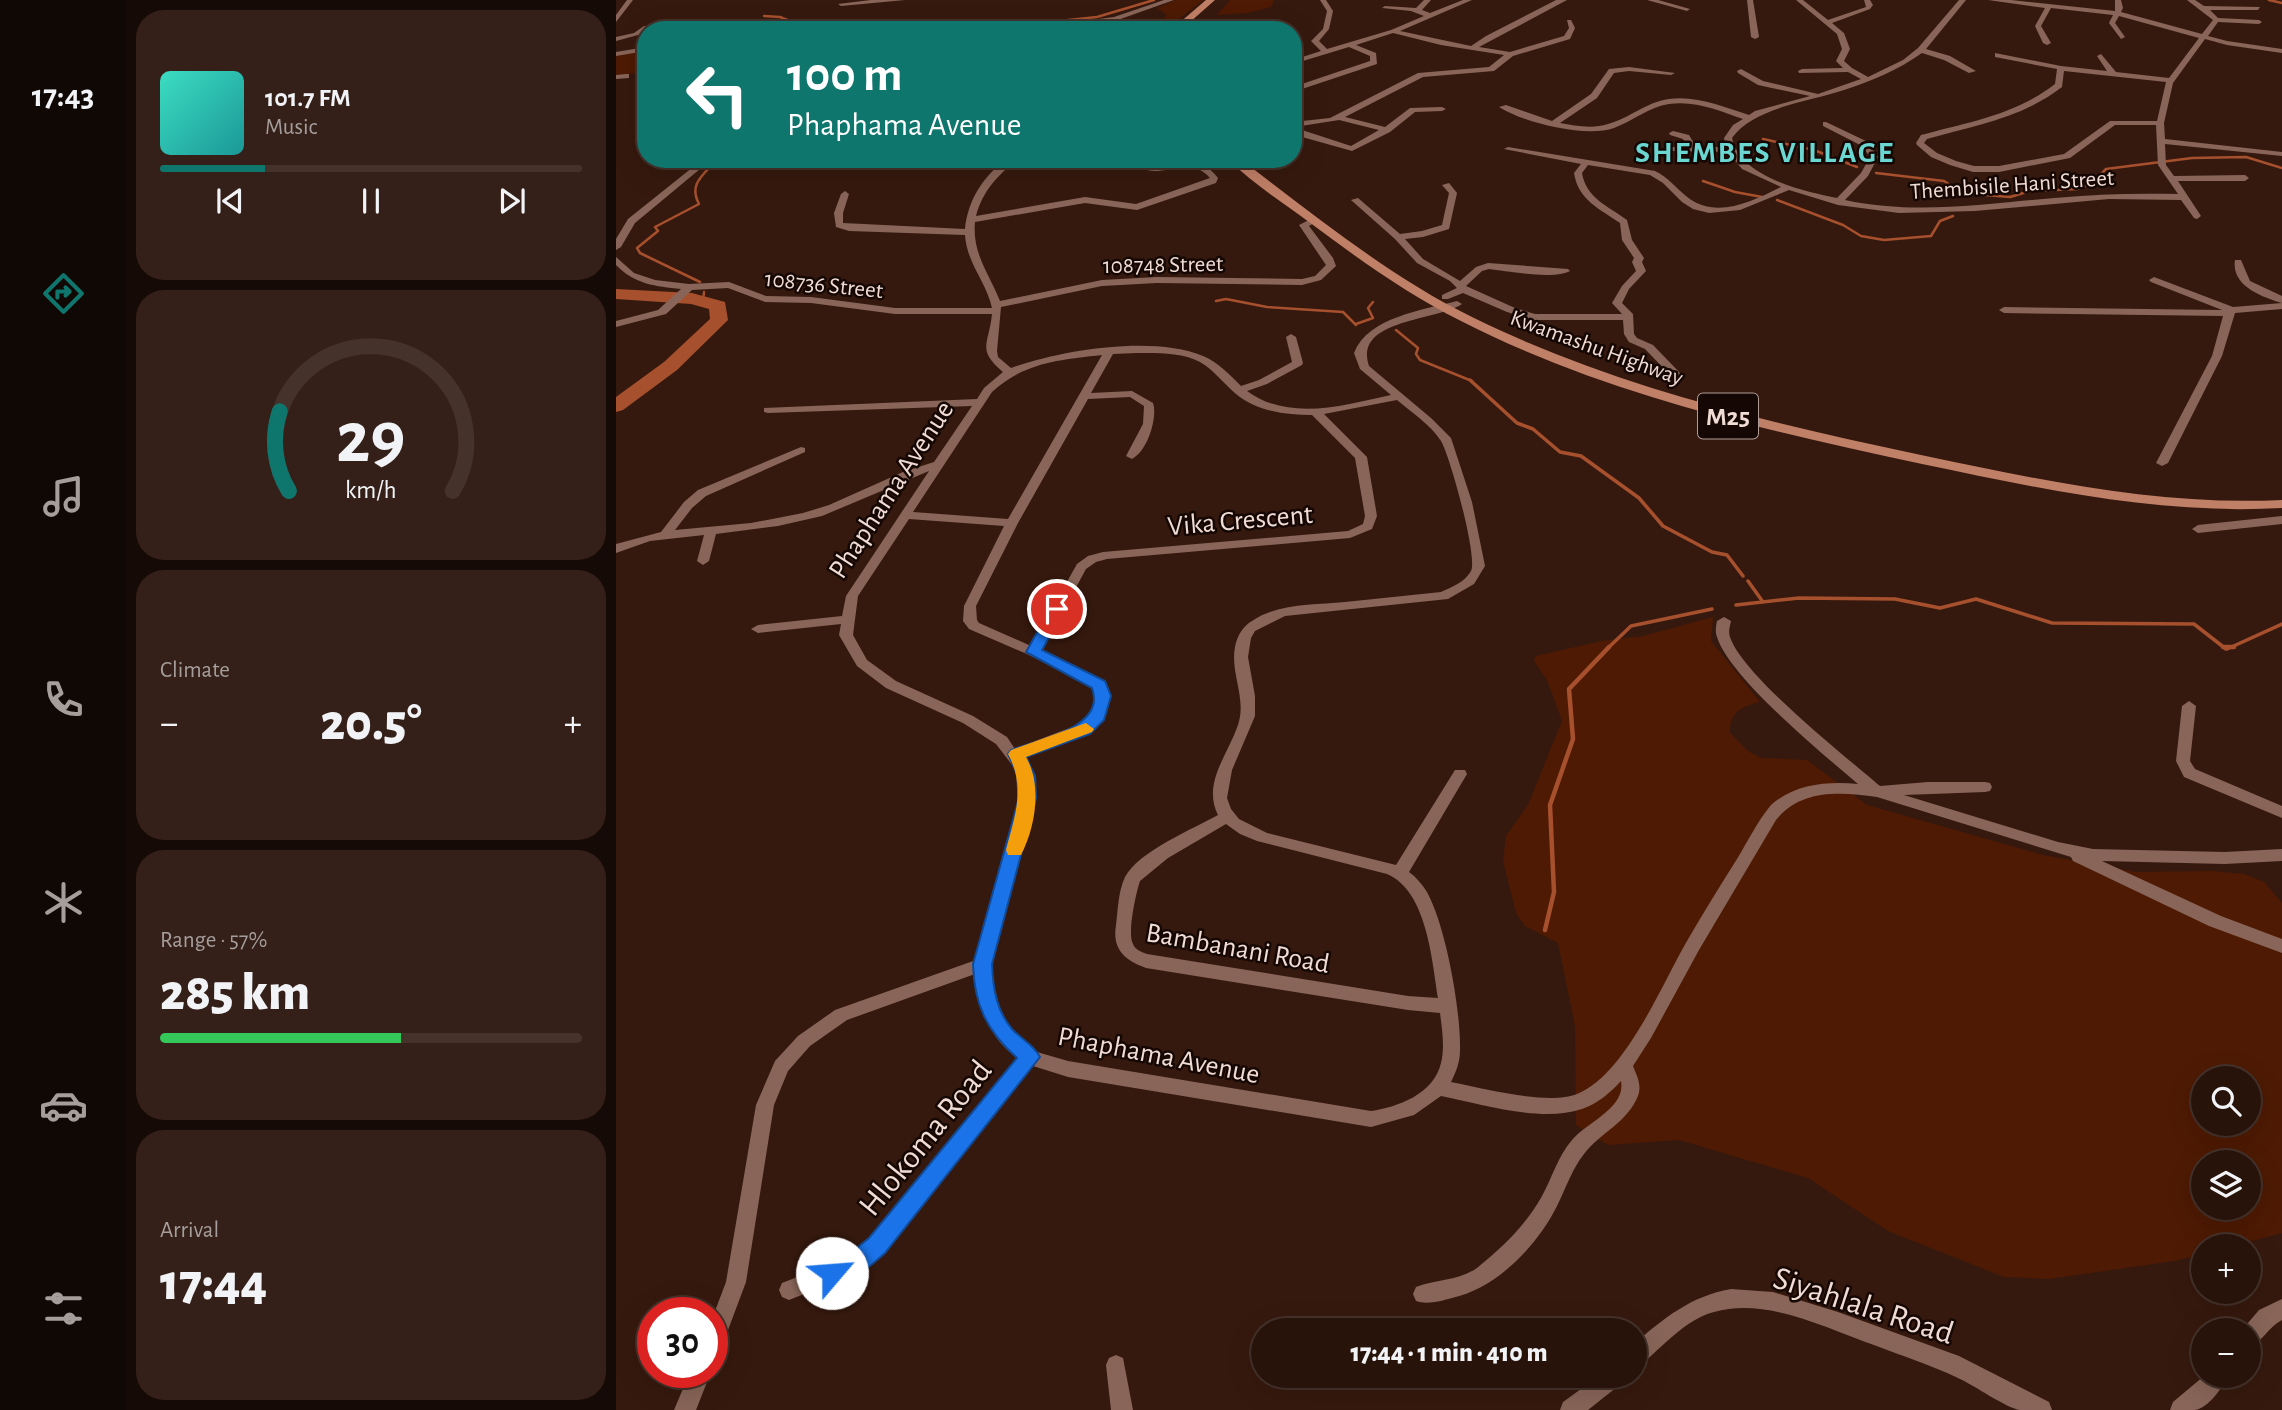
<!DOCTYPE html>
<meta charset="utf-8">
<style>
:root{--surface:#28130a;--page:#342018;--text:#f1f3f6;--muted:#a59e9c;--line:#44322b;--accent:#0f766e}
body{margin:0;font-family:"Alegreya Sans",sans-serif;background:var(--page);color:var(--text);height:100vh;display:flex;flex-direction:column;font-size:26px;white-space:nowrap}
*{box-sizing:border-box;margin:0}
p{font-size:23px;color:var(--muted)}
.icon{flex:none;width:38px;height:38px;fill:none;stroke:currentColor;stroke-width:2;stroke-linecap:round;stroke-linejoin:round}
.map{position:relative;flex:1;overflow:hidden}
.panel{display:flex;flex-direction:column;gap:10px;padding:10px;background:#160a06;width:490px}
.panel>*{flex:none}
.banner{position:absolute;left:21px;top:21px;width:665px;height:147px;border-radius:28px;box-shadow:0 7px 28px #0002,0 0 0 2px var(--line);background:#0f766e;color:#fff;overflow:hidden}
.buttons{position:absolute;left:1575px;top:1066px;display:grid;gap:14px}
.buttons a{display:grid;place-items:center;width:70px;height:70px;border-radius:50%;background:var(--surface);box-shadow:0 7px 28px #0002,0 0 0 2px var(--line);font-size:35px}
.speed{position:absolute;left:21px;top:1297px;display:flex;gap:14px;font-size:35px;font-weight:700;text-align:center}
.speed>*{display:grid;place-content:center;width:91px;height:91px;border-radius:50%;background:var(--surface);box-shadow:0 7px 28px #0002,0 0 0 2px var(--line);line-height:1}
.speed .limit{border:10px solid #d22;background:#fff;color:#111}
.pin{position:absolute;display:grid;place-items:center;width:60px;height:60px;color:#fff;margin:-30px;border:4px solid #fff;border-radius:50%;box-shadow:0 2px 7px #0007}
.me{position:absolute;width:77px;margin:-38px;rotate:63deg;stroke-linejoin:round;filter:drop-shadow(0 0 5px #0008)}
.turn{display:flex;align-items:center;gap:24px;height:147px;padding:0 35px;font-size:32px}
.turn .icon{width:91px;height:91px;stroke-width:2.5}
.turn b{display:block;font-size:49px;line-height:60px}
.big{font-size:52px;font-weight:800;line-height:1.1}
.panel .widget{flex:1;display:flex;flex-direction:column;justify-content:center;gap:10px;min-width:0;padding:0 24px;border-radius:28px;background:var(--page)}
.panel .dial{align-items:center;gap:0}
.dial svg{height:182px;overflow:visible;fill:none;stroke:var(--line);stroke-width:7;stroke-linecap:round;text-anchor:middle}
.dial text{fill:var(--text);stroke:none}
.song{display:flex;align-items:center;gap:21px}
.cover{width:84px;height:84px;border-radius:10px;background:linear-gradient(135deg,hsl(170 70% 55%),hsl(180 70% 35%))}
.played{height:7px;border-radius:4px;background:linear-gradient(90deg,var(--accent) 25%,var(--line) 25%)}
.keys{display:flex;justify-content:space-around;direction:ltr}
.heat{display:flex;justify-content:space-between;align-items:center;font-size:38px;direction:ltr}
.charge{height:10px;border-radius:5px;background:linear-gradient(90deg,#34c759 57%,var(--line) 0)}
.trip{position:absolute;left:635px;top:1318px;width:396px;height:70px;border-radius:35px;background:var(--surface);box-shadow:0 7px 28px #0002,0 0 0 2px var(--line);font-weight:800;line-height:70px;text-align:center}
main{display:flex;flex:1;min-height:0}
.menu{display:flex;flex-direction:column;width:126px;justify-content:space-around;align-items:center;background:#100804;color:var(--muted)}
.menu .icon{width:49px;height:49px}
.menu .active{color:var(--accent)}
.menu b{font-size:32px;color:var(--text)}
.map>svg:first-child{display:block}
.green{fill:#4e1a03;fill-rule:evenodd}
.lines{fill:none;stroke-linecap:round;stroke-linejoin:round}
.stream-far2{stroke:#a7502e;stroke-width:2.5}
.stream-far1{stroke:#a7502e;stroke-width:3.5}
.stream{stroke:#a7502e;stroke-width:4.5}
.river{fill:#a7502e;fill-rule:evenodd}
.minor{fill:#886558;fill-rule:evenodd}
.primary{fill:#c07f67;fill-rule:evenodd}
.route{fill:#1a73e8;stroke:#114b97;stroke-width:2}
.slow{fill:#f59e0b}
.labels{text-anchor:middle;stroke-width:5;stroke-linejoin:round;paint-order:stroke}
.far-street-label{font-size:23px;fill:#f1dcd5;stroke:#150804}
.shield{fill:#150804;stroke:#af9c96;stroke-width:2}
.shield-label{font-size:26px;font-weight:bold;fill:#f1dcd5}
.street-label{font-size:28px;fill:#f1dcd5;stroke:#150804}
.far-district-label{font-size:30px;font-weight:bold;letter-spacing:2px;fill:#6bd7d2;stroke:#150804}
.near-street-label{font-size:33px;fill:#f1dcd5;stroke:#150804}
</style>
<main>
<nav class="menu">
<b>17:43</b>
<svg class="icon active" aria-label="directions" viewBox="0 0 24 24"><path d="M12 3l9 9-9 9-9-9zM9 14v-3h6M13 9l2 2-2 2"/></svg>
<svg class="icon" aria-label="music" viewBox="0 0 24 24"><path d="M9 18V5l10-2v13"/><circle cx="6" cy="18" r="3"/><circle cx="16" cy="16" r="3"/></svg>
<svg class="icon" aria-label="phone" viewBox="0 0 24 24"><path d="M5 4h4l2 5-3 2q2 4 5 5l2-3 5 2v4C11 20 4 13 5 4z"/></svg>
<svg class="icon" aria-label="climate" viewBox="0 0 24 24"><path d="M12 3v18M4 7l16 10M4 17L20 7"/></svg>
<svg class="icon" aria-label="car" viewBox="0 0 24 24"><path d="M5 17H2v-5l4-1 3-4h7l3 4 3 1v5h-3M9 17h6M6 11h13"/><circle cx="7" cy="17" r="2"/><circle cx="17" cy="17" r="2"/></svg>
<svg class="icon" aria-label="filters" viewBox="0 0 24 24"><path d="M4 7h16M4 17h16"/><circle cx="9" cy="7" r="2"/><circle cx="15" cy="17" r="2"/></svg>
</nav>
<section class="panel">
<div class="widget">
<div class="song"><i class="cover"></i><div><b>101.7 FM</b><p>Music</p></div></div>
<div class="played"></div>
<div class="keys"><svg class="icon" aria-label="previous" viewBox="0 0 24 24"><path d="M18 5L8 12l10 7zM5 5v14"/></svg><svg class="icon" aria-label="pause" viewBox="0 0 24 24"><path d="M8 5v14M16 5v14"/></svg><svg class="icon" aria-label="next" viewBox="0 0 24 24"><path d="M6 5l10 7-10 7zM19 5v14"/></svg></div>
</div>
<div class="widget dial"><svg viewBox="0 0 100 80">
<path d="M14 69A42 42 0 1 1 86 69"/>
<path d="M14 69A42 42 0 0 1 10 34" stroke="#0f766e"/>
<text x="50" y="56" font-size="32" font-weight="700">29</text>
<text x="50" y="72" font-size="11">km/h</text>
</svg></div>
<div class="widget"><p>Climate</p>
<div class="heat"><a>−</a><b class="big">20.5°</b><a>+</a></div>
</div>
<div class="widget"><p>Range · 57%</p><b class="big">285 km</b><div class="charge"></div></div>
<div class="widget"><p>Arrival</p><b class="big">17:44</b></div>
</section>
<div class="map">
<svg width="1666" height="1410" viewBox="0 0 1666 1410">
<rect width="100%" height="100%" fill="#36190e"/>
<path class="green" d="M560,0H587L549,30H537L551,15L541,8Z
M614,0H657L658,1L655,7L631,13L601,15Z
M30,50V71L0,76V55Z
M1097,617L1095,641L1144,702C1126,706 1113,712 1114,733L1132,751L1145,758L1191,760L1251,805L1427,855L1519,872L1597,871L1628,874L1648,882L1666,903V1233L1617,1246H1587V1254L1558,1261L1433,1279L1388,1277L1272,1231L1192,1178L1063,1140L992,1145L960,1125L959,1026L942,943L909,926L900,913L887,861L890,836L912,805L946,721L931,680L918,661L920,656L986,641L1027,636ZM1587,1078H1633V1124H1587ZM1587,1162H1633V1208H1587Z"/>
<g class="lines">
<path class="stream-far2" d="M1653,0L1666,3
M148,16L164,17L196,30
M422,30L433,22L481,17L538,0
M1147,139L1198,150L1241,167
M1260,173L1328,181L1342,190L1357,194L1394,197L1414,191L1461,189L1475,184L1490,169L1576,158L1630,157L1666,168
M1087,181L1119,192L1146,197
M1161,200L1227,225L1245,236L1268,240L1315,236L1324,221L1337,216
M84,282L24,253L21,248L42,231L39,227L83,204C72,183 88,175 101,159
M600,301L610,299L651,307L727,312L740,325
M87,302L88,292
M740,324L757,318L752,308L757,302
M780,330L802,348L800,354L804,360L856,381"/>
<path class="stream-far1" d="M854,380L901,423L917,429L944,452L965,456L1023,498L1047,526L1096,552L1111,555L1127,576
M1132,581L1147,602
M1120,605L1183,598L1279,599L1324,608L1360,599L1436,623L1578,624L1610,649
M991,649L1015,626L1096,609
M1611,649L1666,624"/>
<path class="stream" d="M1607,647H1618
M929,930L938,892L934,805L957,739L953,689L993,647"/>
<path class="river" d="M0,289L76,293L109,302L112,320L61,370L7,410L0,412V397L48,362L94,319L93,309L75,304L0,299Z"/>
<path class="minor" d="M11,0H17L0,22V15Z
M255,0H289L225,6L222,4Z
M548,0H558L499,21L429,30L443,24L498,17Z
M704,0H710L717,11L713,29L703,41L711,49L775,30L808,16L795,11L766,8L769,6L800,8L808,0H815L806,10L814,13L847,0H856L784,31L855,46L870,36L940,0H951L863,47L894,52L948,36L953,28L951,20H955L959,28L954,39L897,56L878,71L807,77L729,117L769,127L794,108L826,107L830,109L826,111L799,112L774,132L736,151L679,135L677,122L714,118L802,73L873,67L888,55L825,45L777,33L740,45L760,53L761,64L677,92V87L754,61V56L733,47L677,64V60L705,51L695,41L707,29L711,11ZM723,120L763,130L735,146L683,129L685,126Z
M1031,0H1042L1074,9L1071,11Z
M1131,0H1137L1143,37L1139,39L1135,37Z
M1180,0H1187L1212,20L1250,7L1248,0H1254L1257,5L1254,9L1216,23L1228,33L1234,49L1228,61L1236,68L1252,77L1287,60L1302,48L1343,0H1350L1310,49L1334,56L1360,71L1353,73L1328,60L1306,53C1282,70 1256,81 1228,90C1193,102 1138,107 1116,138C1124,177 1187,191 1221,198L1245,173L1254,157L1246,146L1207,126V122H1210L1252,142L1262,157L1252,176L1229,200C1298,215 1368,204 1438,198C1479,194 1520,193 1562,194L1542,165L1540,125H1499L1454,158L1383,172H1357L1334,165L1315,157L1301,145L1300,143L1305,135C1352,122 1399,115 1439,84L1441,69L1379,57V53L1445,66L1491,71L1481,56L1485,54L1500,72L1553,78L1583,38L1503,16L1499,23L1509,37L1505,39L1493,23L1497,15L1435,8L1425,26L1435,43L1431,45L1427,43L1419,26L1429,8L1372,0H1395L1499,11V0H1505L1507,8L1505,12L1586,34L1597,20L1571,0H1579L1588,6L1644,7L1642,10H1594L1602,18L1643,20L1646,22L1643,24L1602,22L1592,36L1611,41L1666,49V53L1611,45L1589,39L1557,83L1548,123L1549,139L1666,152V156L1549,144L1550,165L1558,176L1629,175L1633,178L1629,181H1562L1585,216L1581,219L1578,218L1565,200L1493,199L1359,211L1283,213L1222,205L1173,190L1124,210L1093,213L1077,209L1066,202L1047,183L1034,175L972,165L966,173C970,198 992,206 1011,220L1016,240L1028,258L1026,262L1030,271L1013,289L1006,303L1017,314L1018,334L1021,338L1037,345L1065,374V381L1060,384L1056,383V377L1029,349L1013,342L1008,334L1007,320H918L891,312L847,293L832,299H826V295L841,288L834,281L801,263L779,239L735,200L742,198L784,234L806,231L826,225L833,193L826,185L833,183L841,193L833,229L807,237L789,239L807,259L844,281L860,267L872,263L952,269L954,271C938,280 892,271 873,269L866,271L850,286L899,308L919,314H1006L996,303L1006,286L1020,271L1016,262L1018,258L1006,240L1004,223C984,209 962,200 958,173L965,164L888,149L892,147L1039,171C1052,177 1059,187 1070,196C1099,220 1135,202 1165,187L1126,169L1112,152L1053,151L1049,149L1053,147H1072L1067,139L1054,135L1053,133L1057,131L1073,135L1080,147H1110L1108,138L1117,125L1127,119C1104,111 1079,100 1053,104C1033,107 1017,121 998,128C970,138 908,123 883,107L890,105L936,121L975,94L993,69L1013,67L1059,73L1055,75L1013,71L998,73L981,98L944,123C959,126 977,129 992,124C1014,118 1030,102 1053,99C1080,95 1108,107 1133,115L1139,111L1194,96L1142,85L1122,73L1121,71L1125,69L1147,81L1202,94L1245,79L1232,72L1183,73L1182,71L1186,69L1227,68L1220,61L1226,49L1221,34ZM1448,71L1550,82L1541,121H1494L1448,154L1383,166H1358L1340,161L1321,153L1308,143L1311,139C1359,125 1406,118 1446,87Z
M98,20L96,23L56,30L68,22Z
M579,20L601,25H628L632,30L601,29L577,23Z
M28,26L33,27L22,35L0,41V37L18,33Z
M30,47V51L0,56V52Z
M10,74H13V78L0,79V75Z
M87,159H96L19,223L5,247L0,250V239L12,219Z
M391,159H401C381,177 367,190 360,216L469,197L520,204L594,178C578,160 563,169 542,171C531,172 514,165 505,159H518L539,166L566,162L565,159C580,159 593,166 602,178L600,183L521,210L469,203L359,222C356,254 373,273 384,301L486,280L541,277L686,279L699,276L710,265L683,225L699,217L703,220L693,226L717,258L720,266L705,280L686,285L541,283L486,286L385,307L381,351L382,357L395,368C445,350 537,335 587,356C602,362 614,375 625,386L643,380L676,362L670,337L675,334L680,337L687,363L686,365L651,384L631,391C673,422 729,405 775,395L744,369L738,353C752,317 807,310 841,301L846,304C821,321 737,319 753,366L815,418L835,438L856,502L869,566L858,584L832,599L669,616L639,631L635,638L632,657L639,696V716L616,770L611,798L615,809L623,819L651,833L780,865L839,770H849L851,774L793,872C800,877 806,884 811,892C830,927 845,1010 844,1051C844,1062 840,1072 835,1082C867,1088 932,1106 961,1094C1009,1075 1046,984 1071,941C1087,913 1104,886 1121,859C1132,841 1141,822 1155,805C1178,784 1212,781 1242,784C1207,754 1114,678 1101,637C1099,632 1100,626 1101,621L1108,617L1115,621C1114,626 1112,632 1114,637C1127,676 1230,757 1264,786L1312,782H1369L1374,783L1376,787L1374,791L1369,792L1288,795L1442,842L1477,849L1609,852L1666,849V861L1609,864L1486,861L1605,916L1666,939V953L1593,926L1457,861L1455,857L1261,797C1224,792 1185,789 1160,820L1083,950L1035,1038L1017,1066C1021,1076 1026,1085 1022,1096C1011,1123 985,1132 968,1154C956,1169 950,1188 941,1206C921,1246 881,1288 836,1298C825,1301 811,1305 800,1301L797,1294L800,1287C820,1279 842,1281 861,1268C886,1248 910,1225 926,1196C936,1178 942,1156 956,1140C971,1122 1010,1108 1005,1081C994,1093 981,1104 966,1109C925,1123 866,1104 825,1096L798,1115L755,1127L452,1077L417,1066L268,1253L236,1275L173,1300L166,1297L163,1290L166,1283L222,1261L254,1239L402,1058C374,1041 362,1005 359,974L231,1020L194,1046L172,1071L158,1105L130,1282L103,1354L96,1357V1319L110,1282L140,1105L159,1061L182,1036L219,1010L360,960L402,809L400,770L380,744L347,723L270,688L241,666L223,635L225,624L142,633L135,629L142,625L226,616L230,596L313,471L206,516L162,526L100,534L93,561L87,565L81,561L88,535L34,541L0,553V544L45,532L68,502L82,490L185,447L189,448V452L90,496L76,508L59,530L135,523L187,513L213,505L287,472L318,462L356,406L152,413L148,412V408L361,399L368,388L387,372C360,349 373,345 376,314H279L195,303L149,302L112,288L76,290L50,314L0,327V321L42,310L65,289C39,286 20,285 0,265V257L18,273L39,280L73,284L113,282L150,296L195,297L279,308H376C370,281 351,264 349,235L233,231L220,227L218,213L225,194L229,191L233,194L227,213V223L349,229C352,200 367,176 391,159ZM521,353C541,353 565,352 584,362C598,370 609,385 620,394C640,411 670,415 696,415L739,458L749,516L747,524L732,531L487,552L472,556L461,564L415,646L363,623L361,620L360,606L402,523L472,399L514,397L528,406L527,424L510,456L516,459C531,452 542,418 537,403L516,391L475,393L497,354ZM486,355L392,519L297,512L376,392C409,362 443,360 486,355ZM781,400C795,412 815,425 825,441C834,456 862,557 855,571C849,582 836,587 825,592C793,595 761,599 729,602C698,605 663,603 636,621C627,626 621,636 619,647C614,674 631,698 622,725C612,755 586,783 602,815C577,829 523,851 509,877C502,892 502,910 500,925C496,949 508,960 530,968L792,1010L824,1013C826,1029 829,1047 825,1063C818,1094 782,1107 755,1111L452,1061L421,1052L399,1035L386,1016L376,978L375,964L418,809L414,769L406,757L479,728L490,715L494,691L488,682L426,650L470,569L480,562L491,559L734,538L756,529L761,516L751,457L708,414ZM293,519L388,526L348,606L347,621L353,629L413,655L478,688L480,691L476,714L469,722L399,749L391,737L357,716L280,681L251,660L237,635L242,596ZM610,824L624,834L641,841L771,874C811,891 816,960 822,998L792,996L531,954C526,952 519,950 517,944C511,933 520,893 524,881L552,858Z
M1619,260H1625L1634,281L1666,296V303C1646,297 1615,286 1619,260Z
M1538,277L1617,307L1666,303V309L1619,313L1606,356L1552,463L1546,466L1540,463L1596,356L1607,316L1388,313L1383,310L1388,307L1606,310L1535,282L1533,280Z
M1666,516V524L1582,533L1576,529L1582,525Z
M1573,701L1580,706L1574,761L1579,769L1666,806V818L1568,777L1560,761L1566,706Z
M1115,1289L1157,1292L1222,1312L1343,1356L1433,1402L1436,1410C1425,1410 1414,1410 1404,1410C1390,1408 1358,1385 1342,1378C1315,1365 1286,1356 1258,1345C1209,1328 1151,1297 1098,1312C1070,1319 1046,1347 1025,1365L1018,1368V1344C1048,1318 1075,1296 1115,1289Z
M1666,1299V1320C1652,1327 1647,1342 1633,1347V1330H1626L1643,1310Z
M500,1355L507,1358L517,1410H495L490,1365L493,1358Z
M74,1372H95L80,1410H58Z
M983,1376H1009L1006,1383L972,1410H944L947,1402Z
M1588,1376H1611C1607,1388 1592,1408 1579,1410C1571,1410 1562,1410 1554,1410L1557,1402Z"/>
<path class="primary" d="M590,0H599L565,30H555Z
M612,159H624C699,215 772,276 856,317C998,387 1151,422 1305,455C1425,480 1543,506 1666,500V508C1543,515 1426,489 1306,464C1149,430 990,395 845,321C791,294 741,258 693,222C666,202 636,183 612,159Z"/>
</g>
<path class="route" d="M441,605L449,609L426,650L489,681L495,696L488,720L474,734L410,757L419,776L420,798L376,964C377,988 380,1010 396,1029C405,1039 418,1045 424,1057L269,1253L253,1267L216,1284L208,1281L204,1273L208,1266L237,1251L253,1238L401,1058C371,1031 358,1005 357,964L403,798L402,776L392,754L395,750C421,740 491,728 476,688L410,652L436,606Z"/>
<path class="slow" d="M470,723L478,729L476,732L410,757C426,785 420,826 405,855H392L390,850C399,816 410,787 392,754L395,750Z"/>
<g class="labels">
<g class="far-street-label">
<text transform="translate(1396 184) rotate(-4)" y="8">Thembisile Hani Street</text>
<text transform="translate(547 264) rotate(-1)" y="8">108748 Street</text>
<text transform="translate(208 284) rotate(6)" y="8">108736 Street</text>
<text transform="translate(981 347) rotate(20)" y="8">Kwamashu Highway</text>
</g>
<rect class="shield" x="1082" y="393.5" width="60" height="45" rx="5"/>
<g class="shield-label">
<text x="1112" y="425">M25</text>
</g>
<g class="street-label">
<text transform="translate(274 489) rotate(-57)" y="10">Phaphama Avenue</text>
<text transform="translate(624 519) rotate(-5)" y="10">Vika Crescent</text>
<text transform="translate(622 947) rotate(10)" y="10">Bambanani Road</text>
<text transform="translate(543 1054) rotate(11)" y="10">Phaphama Avenue</text>
</g>
<g class="far-district-label">
<text x="1149" y="162">SHEMBES VILLAGE</text>
</g>
<g class="near-street-label">
<text transform="translate(308 1137) rotate(-51)" y="12">Hlokoma Road</text>
<text transform="translate(1248 1304) rotate(18)" y="12">Siyahlala Road</text>
</g>
</g>
</svg>
<div class="buttons">
<a><svg class="icon" aria-label="search" viewBox="0 0 24 24"><circle cx="10" cy="10" r="6"/><path d="M15 15l6 6"/></svg></a>
<a><svg class="icon" aria-label="layers" viewBox="0 0 24 24"><path d="M12 4l9 5-9 5-9-5zM3 14l9 5 9-5"/></svg></a>
<a>+</a>
<a>−</a>
</div>
<div class="speed"><div class="limit">30</div></div>
<div class="pin" style="left:441px;top:609px;background:#d93025"><svg class="icon" aria-label="arrive" viewBox="0 0 24 24"><path d="M6 21V4h12l-3 4 3 4H6"/></svg></div>
<svg class="me" style="left:216px;top:1273px" viewBox="-20 -20 40 40"><circle r="19" fill="#fff"/><path d="M0-13L10 11 0 6-10 11z" fill="#1a73e8"/></svg>
<div class="trip">17:44 · 1 min · 410 m</div>
<div class="banner">
<div class="turn"><svg class="icon" aria-label="left" viewBox="0 0 24 24"><path d="M17 20v-9H6M10 6l-5 5 5 5"/></svg><div><b>100 m</b>Phaphama Avenue</div></div>
</div>
</div>
</main>
